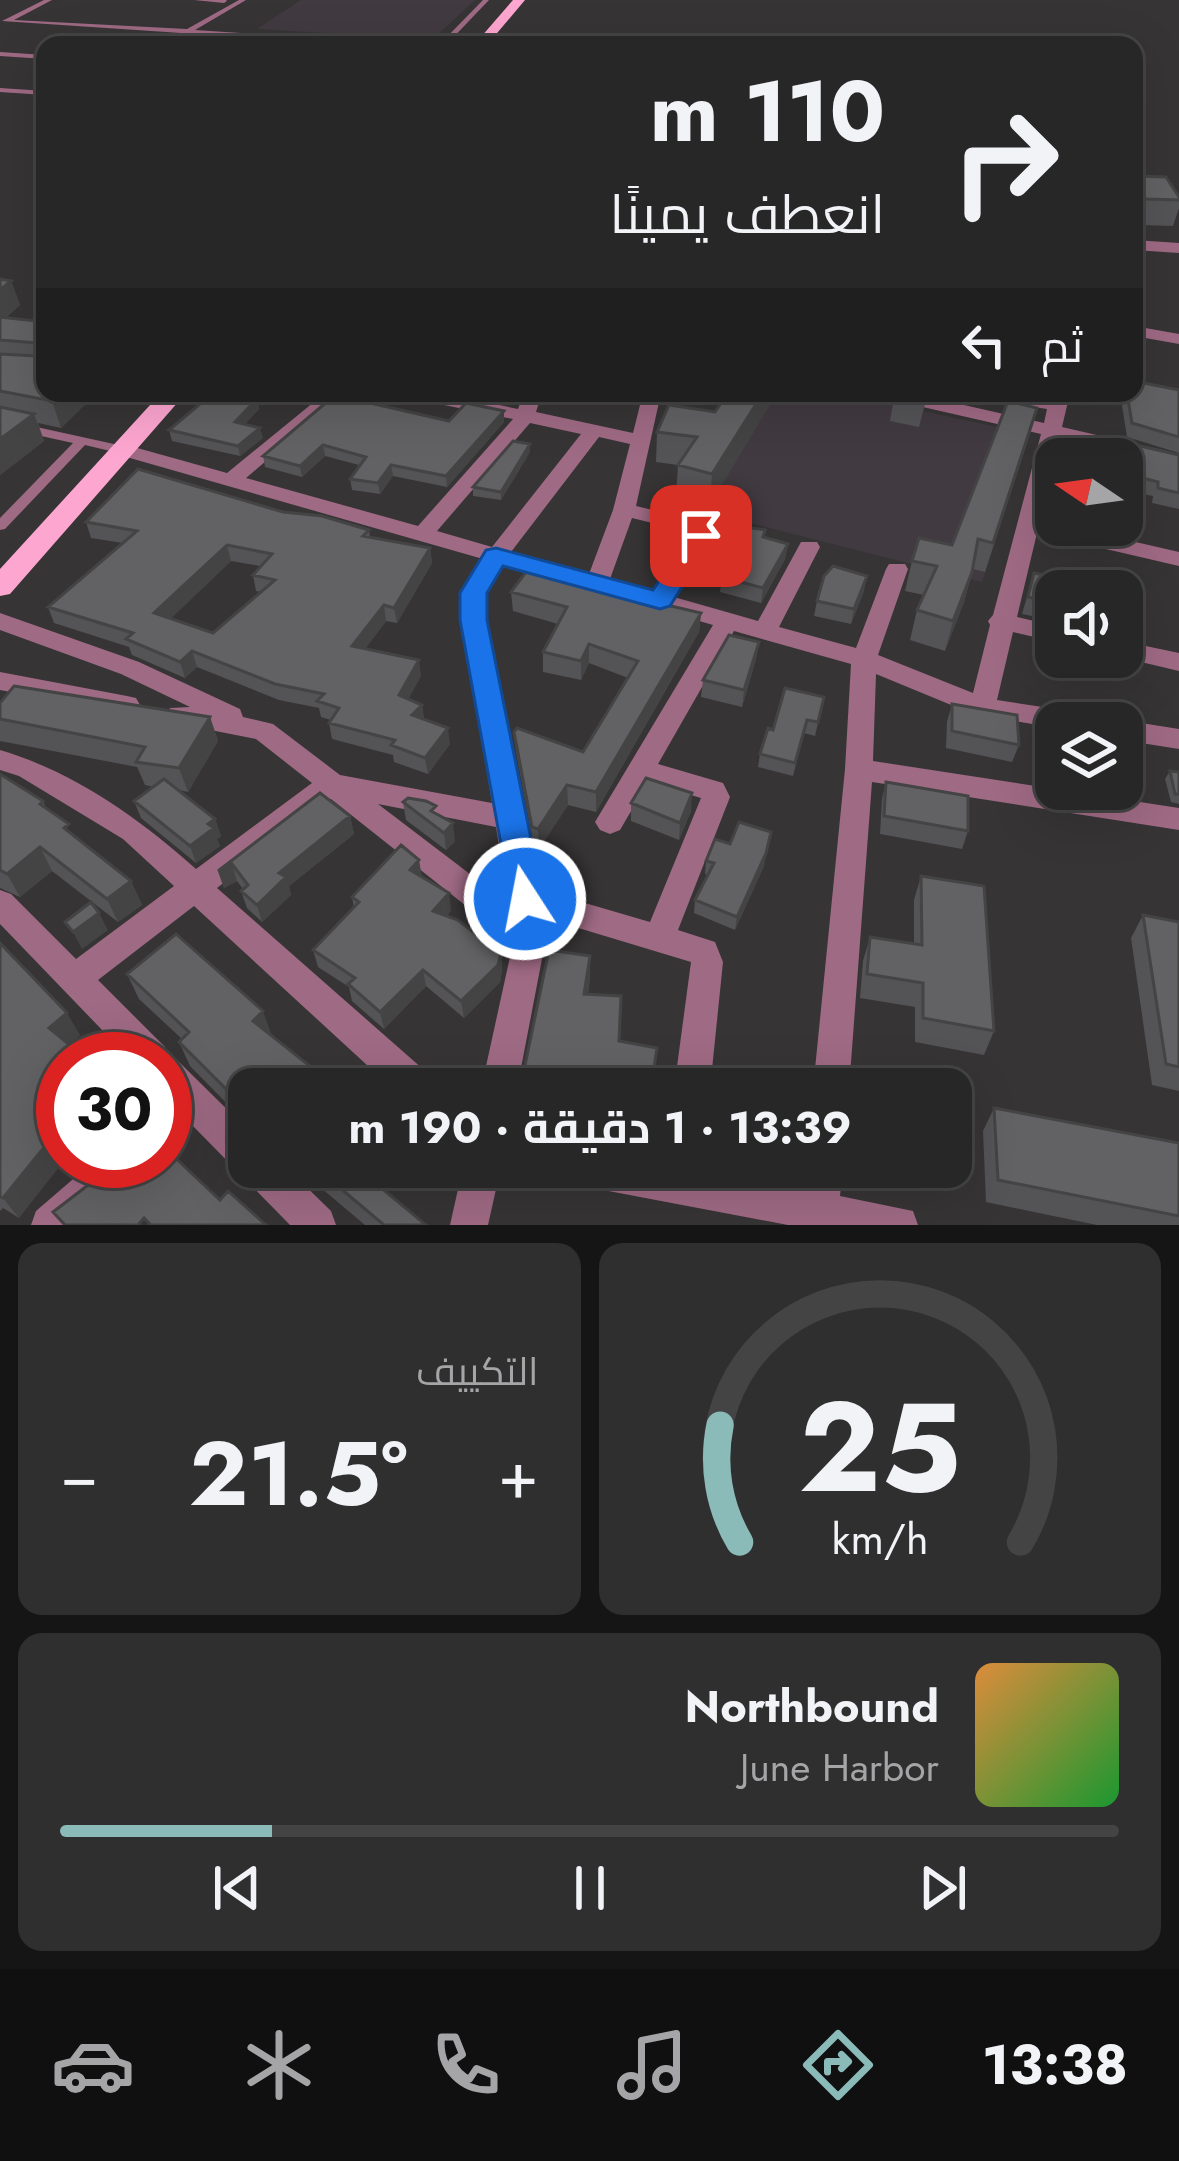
<!DOCTYPE html>
<html lang="ar">
<meta charset="utf-8">
<style>
:root{--surface:#282728;--page:#302f30;--text:#f1f3f6;--muted:#a5a5a8;--line:#444445;--accent:#8bbbb9}
body{margin:0;font-family:Jost,Cairo,sans-serif;background:var(--page);color:var(--text);direction:rtl;height:100vh;display:flex;flex-direction:column;font-size:45px;white-space:nowrap}
*{box-sizing:border-box;margin:0}
p{font-size:39px;color:var(--muted)}
.icon{flex:none;width:66px;height:66px;fill:none;stroke:currentColor;stroke-width:2;stroke-linecap:round;stroke-linejoin:round}
.map{position:relative;height:1225px;overflow:hidden;direction:ltr}
.side{display:flex;flex-direction:column;gap:18px;padding:18px;background:#161516;flex:1}
.side>*{flex:none}
.guide{position:absolute;left:36px;top:36px;width:1107px;height:366px;border-radius:24px;box-shadow:0 12px 48px #0002,0 0 0 3px var(--line);direction:rtl;background:#282728;color:var(--text);overflow:hidden}
.needle{width:78px;rotate:283deg}
.controls{position:absolute;left:1035px;top:438px;display:grid;gap:24px}
.controls a{display:grid;place-items:center;width:108px;height:108px;border-radius:24px;background:var(--surface);box-shadow:0 12px 48px #0002,0 0 0 3px var(--line);font-size:60px}
.speed{position:absolute;left:36px;top:1032px;display:flex;gap:24px;font-size:60px;font-weight:700;text-align:center}
.speed>*{display:grid;place-content:center;width:156px;height:156px;border-radius:50%;background:var(--surface);box-shadow:0 12px 48px #0002,0 0 0 3px var(--line);line-height:1}
.speed .limit{border:18px solid #d22;background:#fff;color:#111}
.pin{position:absolute;display:grid;place-items:center;width:102px;height:102px;color:#fff;margin:-51px;border-radius:24px;box-shadow:0 6px 18px #0006}
.me{position:absolute;width:132px;margin:-66px;rotate:349deg;stroke-linejoin:round;filter:drop-shadow(0 0 9px #0008)}
.turn{display:flex;align-items:center;gap:42px;height:252px;padding:0 60px;font-size:54px}
.turn .icon{width:156px;height:156px;stroke-width:2.5}
.turn b{display:block;font-size:84px;line-height:102px}
.then{display:flex;align-items:center;height:114px;padding:0 60px;background:#0003;gap:24px;font-size:45px}
.big{font-size:90px;font-weight:700;line-height:1.1}
.side .card{flex:1;display:flex;flex-direction:column;justify-content:center;gap:18px;min-width:0;padding:0 42px;border-radius:24px;background:var(--page)}
.side .dial{align-items:center;gap:0}
.dial svg{height:312px;overflow:visible;fill:none;stroke:var(--line);stroke-width:7;stroke-linecap:round;text-anchor:middle}
.dial text{fill:var(--text);stroke:none}
.song{display:flex;align-items:center;gap:36px}
.cover{width:144px;height:144px;border-radius:18px;background:linear-gradient(135deg,hsl(30 70% 55%),hsl(130 70% 35%))}
.played{height:12px;border-radius:6px;background:linear-gradient(90deg,var(--accent) 20%,var(--line) 20%)}
.keys{display:flex;justify-content:space-around;direction:ltr}
.heat{display:flex;justify-content:space-between;align-items:center;font-size:66px;direction:ltr}
.side .tiles{flex:1;display:grid;gap:18px;grid-template-columns:1fr 1fr}
.card:last-child{grid-column:span 2}
.trip{position:absolute;left:228px;top:1068px;width:744px;height:120px;border-radius:24px;background:var(--surface);box-shadow:0 12px 48px #0002,0 0 0 3px var(--line);font-weight:700;line-height:120px;text-align:center;direction:rtl}
.tab-bar{display:flex;height:192px;justify-content:space-around;align-items:center;background:#101010;color:var(--muted)}
.tab-bar .icon{width:84px;height:84px}
.tab-bar .active{color:var(--accent)}
.tab-bar b{font-size:54px;color:var(--text)}
.map>svg:first-child{display:block}
.built{fill:#413a40}
.lines{fill:none;stroke-linecap:round;stroke-linejoin:round}
.lane{fill:#9f6a84;fill-rule:evenodd}
.street{fill:#9f6a84;fill-rule:evenodd}
.primary{fill:#fda6d0;fill-rule:evenodd}
.wall{fill:#545355;fill-rule:evenodd}
.shaded-wall{fill:#454445}
.building{fill:#626163;stroke:#454445;stroke-width:3;fill-rule:evenodd}
.route{fill:#1a73e8;stroke:#114b97;stroke-width:3}
</style>
<div class="map">
<svg width="1179" height="1225" viewBox="0 0 1179 1225">
<rect width="100%" height="100%" fill="#363435"/>
<path class="built" d="M301,0H475L433,39L257,29Z
M746,393H839L1030,434L982,582L671,503Z"/>
<g class="lines">
<path class="lane" d="M44,0H52L14,20L187,29L239,0H246L195,30L430,45L189,33L169,45H161L181,33L2,21Z
M194,0H226L227,1L224,3Z
M483,0H489L446,45H439Z
M0,52L45,55V59L0,56Z
M0,88L45,91V95L0,92Z
M0,419L123,446L129,450L123,454L85,445L5,529L0,530V518L73,443L0,427Z"/>
<path class="street" d="M1134,240L1179,243V253L1134,250Z
M1134,326L1179,334V344L1134,336Z
M325,393H345L246,478L418,526L513,419L415,399L406,393H442L518,409L524,393H542L536,412L633,433L643,393H661L636,506L707,523L712,536L674,597L758,621L801,542H817L820,547L779,627L856,648L886,569L889,564H905L908,569L878,655L973,693L990,625L988,621L993,615L1041,434L879,397L877,393H911L1044,423L1047,409L979,399L970,393L1050,398L1052,393H1070L1062,427L1179,454V466L1059,439L1040,520L1179,552V566L1037,533L1017,617L1056,626V642L1013,632L997,700L1082,713L1091,716L1095,723H1056V728L973,714L876,674L873,761L1179,808V830L872,782L849,1089H813L845,769L851,664L734,631L658,764L723,783L730,797L678,930L715,942L723,962L710,1089H674L691,962L542,917L546,938L517,1089H481L513,943L331,799L217,888L432,1077L437,1089H393L194,906L98,980L165,1047L169,1057L177,1060L249,1131V1167H286L331,1211L336,1225H290L191,1124L165,1141V1059H130L0,924V890L11,894L76,959L174,886L123,839L19,776L0,770V750C74,772 139,818 196,869L312,783L256,739L170,722L166,715L170,708L190,707L121,674L0,630V613L139,662L240,709L243,717L273,724L340,775L492,803L462,620V593L483,559L116,454L113,450L123,444L227,473ZM530,423L581,434L492,547L437,531ZM599,437L630,444L613,510L589,574L511,552ZM632,518L689,532L654,592L610,579ZM502,564L713,625L595,822L600,830L610,834L620,830L648,782L701,798L650,922L537,889L486,620V593ZM378,804L496,827L508,903Z
M1122,641L1179,653V671L1120,657Z
M0,672L127,696L136,698L140,705L136,712L127,714L0,690Z
M1122,720L1179,729V749L1122,740V723H1113Z
M94,1161H141L135,1174L79,1225H31L36,1211Z
M463,1167H501L488,1225H450Z
M563,1167H682L803,1190L805,1167H843L840,1196L913,1211L918,1225H788L582,1186L569,1180Z"/>
<path class="primary" d="M513,0H525L487,45H474Z
M161,393H186L10,594L0,596V569Z"/>
</g>
<path class="wall" d="M1134,176L1179,197V208L1173,226L1138,225L1134,219Z
M0,279L11,281L20,305L5,318L45,322V393H97L61,428L38,423L44,441L0,475Z
M1179,390V453L1127,437L1120,393Z
M728,393L710,505L676,495L678,465L656,462L657,432L715,412Z
M895,393H928L919,427L890,421Z
M257,399L259,409L245,424L263,438L240,456L172,441L169,430Z
M449,421L504,422L447,487L393,476L380,494L352,490L350,479L359,465L325,456L302,477L265,467L263,456Z
M1029,436L985,572L973,569L964,602L945,651L910,640L917,610L924,595L905,591L912,561L952,545Z
M530,444V452L501,500L473,496V487Z
M1136,445L1179,455V509L1152,503L1153,496L1136,493L1138,479L1133,478L1130,460Z
M283,512L369,530L370,537L430,548L432,563L397,623L386,621L365,649L421,676L408,699L422,705L424,719L450,744L428,774L394,762L393,755L332,739L329,723L331,720L321,717L319,708L279,700L197,667L185,678L132,655L129,647L54,623L48,607L123,543L91,538L86,522ZM231,561L260,566L253,575L256,591L261,592L213,633L170,619Z
M764,537L788,544L785,559L761,603L720,592L722,577Z
M1034,573L1056,591V621L1022,614Z
M864,591L851,624L814,616L817,601Z
M511,592L701,613L699,632L596,812L568,805L539,849L534,846L516,752L514,732L583,752L628,678L589,663L581,680L543,672V652L558,624L513,611Z
M759,642L756,659L742,707L701,697L703,680Z
M824,697L815,736L804,733L793,776L758,767L760,754L773,730Z
M0,703L210,717L218,741L188,792L179,790L215,819L221,836L217,839L220,846L196,863L141,818L134,801L154,787L145,785L137,767L0,741Z
M952,704L1019,745L1012,762L946,748L947,722Z
M1170,771L1179,772V804L1171,802L1165,779Z
M0,774L43,801L46,808L76,838L131,881L142,905L118,922L52,871L20,897L0,888Z
M886,782L968,831L962,849L880,834L882,799Z
M403,802L437,814L455,841L446,850L406,820Z
M631,803L691,811L679,840L631,821Z
M350,816L354,834L289,886L291,895L262,922L247,908L241,891L243,889L237,881L224,888L218,871Z
M706,861L764,866L735,930L694,913L695,900L708,875L705,874Z
M921,876L994,1031L984,1055L915,1042V1007L860,998L863,961L870,937L914,944V900Z
M422,877L451,910L447,916L501,954L502,970L500,982L464,1018L426,986L384,1029L352,1001L349,987L318,967L313,950L354,908L352,897Z
M1143,915L1179,922V1091L1152,1085L1131,938Z
M0,943L80,1035L69,1044L19,1218L3,1208L0,1211Z
M127,974L249,1089V1126L190,1066L179,1042L182,1039L139,999Z
M590,978L588,994L619,1041L657,1048L652,1089H520Z
M994,1108L1179,1143V1225H1097L986,1202L983,1131Z
M296,1167H400L382,1189L426,1225H365Z"/>
<path class="shaded-wall" d="M11,281L20,305L0,321V290Z
M61,393H97L61,428L52,401Z
M763,393H777L710,505L712,474Z
M257,399L259,409L237,433L235,422Z
M504,411V422L447,487L446,476Z
M34,414L44,441L0,475V439Z
M260,428L263,438L240,456L238,446Z
M530,444V452L501,500V492Z
M323,445L325,456L302,477L300,466Z
M391,465L393,476L380,494L378,483Z
M788,544L785,559L761,603L763,588Z
M227,545L231,561L160,629L154,613Z
M430,548L432,563L397,623L394,608Z
M972,572L964,602L945,651L953,621Z
M867,576L864,591L851,624L854,609Z
M384,605L386,621L355,662L352,646Z
M701,613L699,632L596,812V792Z
M759,642L756,659L742,707L744,690Z
M589,644V663L581,680V661Z
M192,651L197,667L185,678L180,662Z
M419,660L421,676L401,711L399,695Z
M422,705L424,721L412,715Z
M210,717L218,741L188,792L179,768Z
M448,728L450,744L428,774L425,758Z
M567,785L568,805L539,849L538,829Z
M692,793L691,811L679,840L680,823Z
M350,816L354,834L289,886L291,895L262,922L257,905L279,873Z
M215,819L221,836L217,839L220,846L196,863L190,846L208,824Z
M453,823L455,841L446,850L444,833Z
M771,832L764,866L735,930L737,917Z
M40,847L52,871L20,897L7,874Z
M419,860L422,877L410,870Z
M232,864L237,881L224,888L218,871Z
M131,881L142,905L118,922L107,899Z
M449,893L451,910L436,928L433,911Z
M99,913L108,930L82,949L73,932Z
M501,954L502,970L500,982L464,1018L461,1001Z
M590,956V978L584,1016V994Z
M423,970L426,986L384,1029L380,1012Z
M263,1011L272,1036L253,1021Z
M67,1013L80,1035L62,1050L49,1028Z
M63,1124L64,1161L19,1218L3,1198Z
M375,1167H400L374,1199L367,1176Z"/>
<path class="building" d="M1134,176L1166,177L1179,197V200L1146,199L1134,181Z
M0,279L11,281L0,290Z
M0,317L45,322V393H61L52,401L0,391V354L36,356L39,343L0,340Z
M1134,381L1179,390V437L1132,423L1127,393H1134Z
M213,393L257,399L235,422L260,428L238,446L169,430Z
M728,393H763L712,474L678,465L697,437L657,432L669,405L715,412Z
M335,395L449,421L466,403L504,411L446,476L391,465L378,483L350,479L366,457L323,445L300,466L263,456Z
M1008,401L1037,408L993,543L978,539L972,572L953,621L917,610L937,566L912,561L919,538L952,545Z
M0,407L34,414L0,439Z
M513,441L530,444L501,492L473,487Z
M1136,445L1179,455V493L1158,488V482L1142,478L1143,465L1139,464Z
M138,469L283,512L322,516L369,530L363,536L430,548L394,608L384,605L352,646L419,660L399,695L422,705L412,715L448,728L425,758L391,745L395,740L329,723L339,708L317,701L324,694L275,684L192,651L180,662L126,639L133,633L48,607L137,531L86,522ZM227,545L272,554L253,575L275,580L213,633L154,613Z
M746,527L765,530L763,537L788,544L763,588L722,577Z
M833,566L867,576L854,609L817,601L824,576Z
M526,572L701,613L596,792L567,785L538,829L532,827L514,732L517,728L583,752L638,661L589,644L581,661L543,652L567,607L511,592Z
M1034,573L1079,582L1078,591H1056V603L1028,597Z
M729,635L759,642L744,690L703,680Z
M14,686L210,717L179,768L136,762L145,747L0,719V703Z
M785,688L824,697L818,722L807,720L795,763L760,754L768,728L773,730Z
M952,704L1017,715L1019,745L952,731Z
M1170,771L1179,772V794H1175Z
M0,774L43,801L40,804L69,824L64,828L131,881L107,899L40,847L7,874L0,870Z
M646,778L692,793L680,823L631,803Z
M164,779L215,819L208,824L214,828L190,846L134,801Z
M886,782L968,796V831L884,816Z
M320,793L350,816L279,873L286,877L257,905L241,891L248,885L232,864L218,871Z
M408,798L426,801L436,806L431,811L453,823L444,833L403,802Z
M739,822L771,832L766,853L737,917L695,900L714,863L706,861L715,839L730,844Z
M401,845L419,860L410,870L449,893L433,911L458,920L501,954L498,965L461,1001L423,970L380,1012L348,984L355,978L313,950L359,902L352,897Z
M921,876L984,886L994,1031L923,1018V983L867,974L870,937L922,945Z
M91,902L99,913L73,932L65,922Z
M1143,915L1179,922V1067L1166,1064Z
M176,934L263,1011L253,1021L339,1089H249V1112L179,1042L189,1032L127,974Z
M0,943L67,1013L49,1028L87,1059H63V1117L61,1120L63,1124L3,1198L0,1196Z
M549,950L590,956L584,994L621,996L619,1041L657,1048L651,1088L582,1074L579,1089H520Z
M994,1108L1179,1143V1216L998,1180Z
M165,1148L220,1200L228,1191L266,1225H151L144,1218L138,1225H65L53,1212L105,1172L119,1185L143,1161H165Z
M315,1167H375L367,1176L426,1225H384Z"/>
<path class="route" d="M701,528L714,536L670,606L660,609L503,566L487,593V620L543,899L537,910L525,914L513,910L460,620V593L486,550L496,548L653,590L692,531Z"/>
</svg>
<div class="controls">
<a><svg class="needle" viewBox="-14 -14 28 28"><path d="M0-13l5 13h-10z" fill="#e53935"/><path d="M0 13l5-13h-10z" fill="#a5a5a8"/></svg></a>
<a><svg class="icon" aria-label="sound" viewBox="0 0 24 24"><path d="M4 9h4l5-4v14l-5-4H4zM17 9q2 3 0 6"/></svg></a>
<a><svg class="icon" aria-label="layers" viewBox="0 0 24 24"><path d="M12 4l9 5-9 5-9-5zM3 14l9 5 9-5"/></svg></a>
</div>
<div class="speed"><div class="limit">30</div></div>
<div class="pin" style="left:701px;top:536px;background:#d93025"><svg class="icon" aria-label="arrive" viewBox="0 0 24 24"><path d="M6 21V4h12l-3 4 3 4H6"/></svg></div>
<svg class="me" style="left:525px;top:899px" viewBox="-20 -20 40 40"><circle r="17" fill="#1a73e8" stroke="#fff" stroke-width="3"/><path d="M0-11L8 9 0 5-8 9z" fill="#fff"/></svg>
<div class="trip">13:39 · 1 دقيقة · 190 m</div>
<div class="guide">
<div class="turn"><svg class="icon" aria-label="right" viewBox="0 0 24 24"><path d="M7 20v-9h11M14 6l5 5-5 5"/></svg><div><b>110 m</b>انعطف يمينًا</div></div>
<div class="then">ثم<svg class="icon" aria-label="left" viewBox="0 0 24 24"><path d="M17 20v-9H6M10 6l-5 5 5 5"/></svg></div>
</div>
</div>
<section class="side">
<div class="tiles">
<div class="card dial"><svg viewBox="0 0 100 80">
<path d="M14 69A42 42 0 1 1 86 69"/>
<path d="M14 69A42 42 0 0 1 9 39" stroke="#8bbbb9"/>
<text x="50" y="56" font-size="32" font-weight="700">25</text>
<text x="50" y="72" font-size="11">km/h</text>
</svg></div>
<div class="card"><p>التكييف</p>
<div class="heat"><a>−</a><b class="big">21.5°</b><a>+</a></div>
</div>
<div class="card">
<div class="song"><i class="cover"></i><div><b>Northbound</b><p>June Harbor</p></div></div>
<div class="played"></div>
<div class="keys"><svg class="icon" aria-label="previous" viewBox="0 0 24 24"><path d="M18 5L8 12l10 7zM5 5v14"/></svg><svg class="icon" aria-label="pause" viewBox="0 0 24 24"><path d="M8 5v14M16 5v14"/></svg><svg class="icon" aria-label="next" viewBox="0 0 24 24"><path d="M6 5l10 7-10 7zM19 5v14"/></svg></div>
</div>
</div>
</section>
<nav class="tab-bar">
<b>13:38</b>
<svg class="icon active" aria-label="directions" viewBox="0 0 24 24"><path d="M12 3l9 9-9 9-9-9zM9 14v-3h6M13 9l2 2-2 2"/></svg>
<svg class="icon" aria-label="music" viewBox="0 0 24 24"><path d="M9 18V5l10-2v13"/><circle cx="6" cy="18" r="3"/><circle cx="16" cy="16" r="3"/></svg>
<svg class="icon" aria-label="phone" viewBox="0 0 24 24"><path d="M5 4h4l2 5-3 2q2 4 5 5l2-3 5 2v4C11 20 4 13 5 4z"/></svg>
<svg class="icon" aria-label="climate" viewBox="0 0 24 24"><path d="M12 3v18M4 7l16 10M4 17L20 7"/></svg>
<svg class="icon" aria-label="car" viewBox="0 0 24 24"><path d="M5 17H2v-5l4-1 3-4h7l3 4 3 1v5h-3M9 17h6M6 11h13"/><circle cx="7" cy="17" r="2"/><circle cx="17" cy="17" r="2"/></svg>
</nav>
